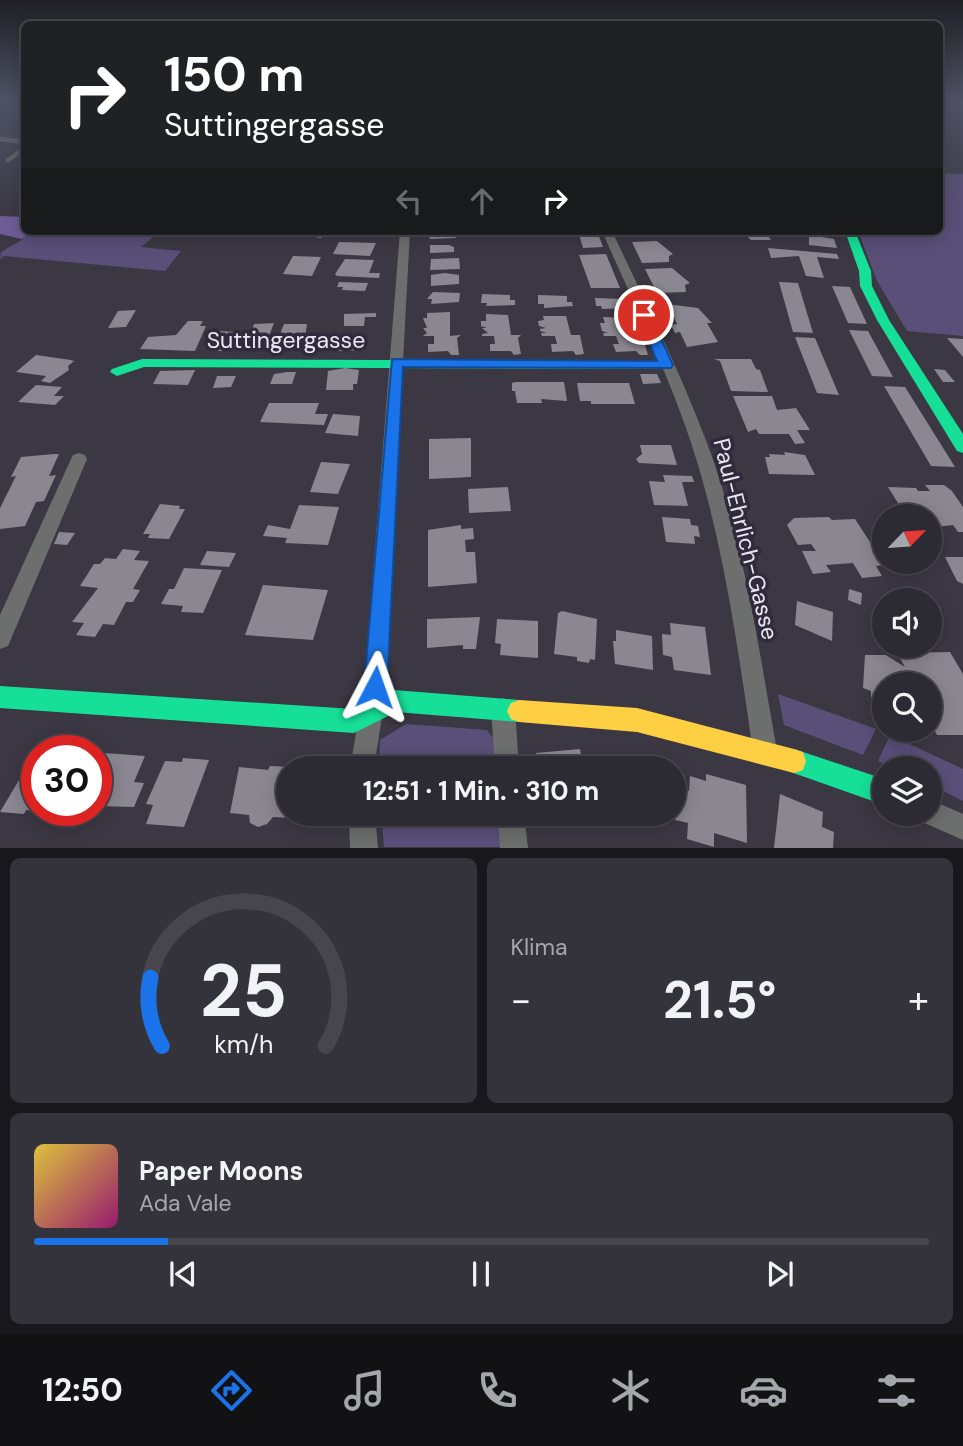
<!DOCTYPE html>
<html lang="de">
<meta charset="utf-8">
<style>
:root{--surface:#2c2a32;--page:#34323a;--text:#f1f3f6;--muted:#a6a7ac;--line:#48464d;--accent:#1a73e8}
body{margin:0;font-family:"DM Sans",sans-serif;background:var(--page);color:var(--text);height:100vh;display:flex;flex-direction:column;font-size:26px;white-space:nowrap}
*{box-sizing:border-box;margin:0}
p{font-size:23px;color:var(--muted)}
.icon{flex:none;width:38px;height:38px;fill:none;stroke:currentColor;stroke-width:2;stroke-linecap:round;stroke-linejoin:round}
.map{position:relative;height:848px;overflow:hidden}
.side{display:flex;flex-direction:column;gap:10px;padding:10px;background:#18171c;flex:1}
.side>*{flex:none}
.top-card{position:absolute;left:21px;top:21px;width:922px;height:214px;border-radius:10px;box-shadow:0 4px 18px #0003,0 0 0 2px var(--line);background:#202124;color:#fff;overflow:hidden}
.needle{width:46px;rotate:65deg}
.fabs{position:absolute;left:872px;top:504px;display:grid;gap:14px}
.fabs a{display:grid;place-items:center;width:70px;height:70px;border-radius:50%;background:var(--surface);box-shadow:0 4px 18px #0003,0 0 0 2px var(--line);font-size:35px}
.speed{position:absolute;left:21px;top:735px;display:flex;gap:14px;font-size:35px;font-weight:700;text-align:center}
.speed>*{display:grid;place-content:center;width:91px;height:91px;border-radius:50%;background:var(--surface);box-shadow:0 4px 18px #0003,0 0 0 2px var(--line);line-height:1}
.speed .limit{border:10px solid #d22;background:#fff;color:#111}
.pin{position:absolute;display:grid;place-items:center;width:60px;height:60px;color:#fff;margin:-30px;border:4px solid #fff;border-radius:50%;box-shadow:0 2px 7px #0007}
.me{position:absolute;width:77px;margin:-38px;rotate:4deg;stroke-linejoin:round;filter:drop-shadow(0 0 5px #0008)}
.turn{display:flex;align-items:center;gap:24px;height:147px;padding:0 28px;font-size:32px}
.turn .icon{width:91px;height:91px;stroke-width:2.5}
.turn b{display:block;font-size:49px;line-height:60px}
.lanes{display:flex;align-items:center;height:66px;padding:0 28px;background:#0003;justify-content:center;gap:35px;direction:ltr}
.lanes .off{opacity:.35}
.big{font-size:52px;font-weight:700;line-height:1.1}
.side .tile{flex:1;display:flex;flex-direction:column;justify-content:center;gap:10px;min-width:0;padding:0 24px;border-radius:10px;background:var(--page)}
.side .dial{align-items:center;gap:0}
.dial svg{height:182px;overflow:visible;fill:none;stroke:var(--line);stroke-width:7;stroke-linecap:round;text-anchor:middle}
.dial text{fill:var(--text);stroke:none}
.song{display:flex;align-items:center;gap:21px}
.cover{width:84px;height:84px;border-radius:10px;background:linear-gradient(135deg,hsl(50 70% 55%),hsl(320 70% 35%))}
.played{height:7px;border-radius:4px;background:linear-gradient(90deg,var(--accent) 15%,var(--line) 15%)}
.keys{display:flex;justify-content:space-around;direction:ltr}
.heat{display:flex;justify-content:space-between;align-items:center;font-size:38px;direction:ltr}
.side .tiles{flex:1;display:grid;gap:10px;grid-template-columns:1fr 1fr}
.tile:last-child{grid-column:span 2}
.trip{position:absolute;left:276px;top:756px;width:410px;height:70px;border-radius:35px;background:var(--surface);box-shadow:0 4px 18px #0003,0 0 0 2px var(--line);font-weight:700;line-height:70px;text-align:center}
.tab-bar{display:flex;height:112px;justify-content:space-around;align-items:center;background:#121114;color:var(--muted)}
.tab-bar .icon{width:49px;height:49px}
.tab-bar .on{color:var(--accent)}
.tab-bar b{font-size:32px;color:var(--text)}
.map>svg:first-child{display:block}
.green{fill:#5a4f79}
.forest{fill:#6d5c97}
.building{fill:#8a8791}
.lines{fill:none;stroke-linecap:round;stroke-linejoin:round}
.lane{stroke:#6d6f6e;stroke-width:4.5}
.street{fill:#6d6f6e;fill-rule:evenodd}
.fast{fill:#16e098;fill-rule:evenodd}
.slow{fill:#ffcf43;fill-rule:evenodd}
.route{fill:#1a73e8;stroke:#114b97;stroke-width:2}
.labels{text-anchor:middle;stroke-width:7;stroke-linejoin:round;paint-order:stroke}
.street-label{font-size:23px;fill:#eae7f3;stroke:#2f2a3c}
</style>
<div class="map">
<svg width="963" height="848" viewBox="0 0 963 848">
<rect width="100%" height="100%" fill="#3b3843"/>
<path class="green" d="M940,173L963,174V336L907,331L877,281L858,231H940Z
M37,231H160L141,247L181,251L165,271L4,256L0,260L1,252Z
M778,694L876,729L863,755L784,725Z
M406,724L487,730L493,738L496,768H379L380,740Z
M890,735L963,769V801L929,784V768H893L878,761Z
M381,814H499L501,847H384Z"/>
<path class="forest" d="M0,216L24,217V231H37L22,239L0,234Z"/>
<path class="building" d="M299,231H327L321,238L297,234Z
M427,231H456V238L430,239Z
M532,231H570V234H532Z
M578,231H597L603,247L583,248Z
M765,231L771,240H751L743,232Z
M809,235L834,239L837,248L809,245Z
M657,241L673,254L669,256V262L642,263L632,242Z
M339,242L376,243L370,256L333,254Z
M430,245H449L454,247V252L430,253Z
M768,248L837,254L839,259L817,257L824,278L806,276L799,256L771,258Z
M606,254L620,288H591L579,255Z
M293,256L321,257L312,276L283,274Z
M459,258L460,269L430,270L431,259Z
M345,259L374,260L369,273H380L379,278L337,276L335,274Z
M672,268L690,283L685,285L686,292L657,293L645,269Z
M445,273L459,275V284L431,286V275Z
M339,282L368,283L365,291L342,290L343,287H337Z
M779,282L798,283L813,333L793,332Z
M832,286L850,287L867,324L848,323Z
M433,292L460,293L459,302L431,304L432,299H427Z
M482,294L510,295V300H515V305L486,306L487,303H481Z
M538,295L567,296V302H572L573,306L544,308V304H538Z
M595,298L623,299L630,308L602,309L601,306H596Z
M667,304L698,308L712,323H707L718,342L687,347L680,332L675,333L671,325L677,324Z
M136,310L126,327L108,328L118,311Z
M450,312V336L461,335L457,338L459,355H451L448,351L428,352V344H434V336H423L427,333L423,328H427L423,318H427V313Z
M376,313V317H365L364,326H344V314Z
M486,314L508,315L511,335H521L518,338L521,354L514,355L511,351H490V344H495L494,336H482V334L488,333L482,328H487L481,326V321H486Z
M543,316H566L571,335H580L584,354L576,355L573,351L552,352L551,344H557L555,336H542L541,333H547L540,331V329L546,328L539,326L538,321L544,320Z
M603,317L626,318L633,335H642L648,355H640L636,351L616,352L613,344H619L616,336H604L603,333H608L602,331L600,323H605Z
M188,321H203L200,326H206L195,351L140,349L148,337L176,335Z
M274,323L267,341H263L260,347H247L254,324Z
M284,324H307L303,348H294L296,344H276Z
M849,330L868,331L893,377L872,376Z
M217,331L238,332L229,351H210Z
M364,335L362,350L334,351L341,336Z
M795,337L815,338L839,395L817,393Z
M947,338L963,339V357L953,345Z
M36,355L71,360L74,361L68,366L69,370L50,383L41,381L46,376L16,372Z
M714,359H751L756,369L760,370L768,392L731,391L720,361Z
M345,368L359,370L357,384H353V390H326L328,371Z
M934,369L945,370L955,382H943Z
M195,370L188,385L153,384L160,371Z
M287,372H296L292,384H270L274,374Z
M640,374H657L661,383L643,384Z
M217,376H236L231,387L213,388Z
M564,382L567,401L541,399L542,403H517L515,391H512V383L515,382Z
M577,383H629L635,404H591V401H580Z
M36,385L62,387L54,396H64L55,405L18,402Z
M884,386L905,387L955,467L931,466Z
M733,396H772L777,410L796,408L810,430H797L805,443L795,444L789,434H759L756,429L748,432Z
M269,403H319L315,414H328L324,425L260,422Z
M333,414L360,416L358,436L325,433Z
M471,438V477L429,479V439Z
M640,445H671L677,465L639,463L636,459L642,454Z
M784,452L805,455L815,475L769,474L765,457H770L769,454L785,455Z
M54,454H59L49,476L56,475L44,501L36,502L25,526L0,529V508L16,476L11,477L21,457Z
M321,462L350,464L338,494L310,492Z
M663,475L692,476L694,482H682L688,506L654,505L649,481L665,482Z
M925,485H944L952,491L963,507V532H958L953,525L929,528V516H906L888,487L916,488L918,491H930Z
M508,487L511,511L469,513L468,489Z
M160,504L180,506L179,509H185L169,539L148,538L150,534H143Z
M299,505L339,507L328,545L285,543L287,538L263,536L268,525L290,529Z
M662,517L690,519L691,525L698,526L700,537L694,536L695,544L666,542Z
M829,517L832,520L855,519L885,565L876,566L882,576L862,578L853,563L826,565L831,572L813,574L802,551H816L811,544L798,545L787,525L794,518Z
M461,525V529L473,528L474,539L465,540L466,552H475L477,583L428,587V530Z
M59,532L75,533L67,545L54,544Z
M123,549L140,551L134,560L149,561L133,589L140,590L133,602H126L114,625L103,624L95,637L76,635L84,623L72,622L98,588L80,586L94,564H100L105,558L116,559Z
M207,551L236,553L229,567L200,565Z
M945,557H963V584L957,581Z
M184,568L222,570L203,613L181,612L183,606L161,604L169,589H174Z
M263,585L328,590L313,640L245,635Z
M849,589L862,593L861,605L848,600Z
M797,601L833,612L832,641L795,625Z
M562,611L597,619L595,660L590,659L589,663L577,661V657L554,654L558,613Z
M480,617L476,649H463V645L427,648V619Z
M497,619L538,621V658L500,655L501,644L495,643Z
M670,623L705,627L711,675L674,670L672,657L663,655L662,634L671,635Z
M616,630L652,636L653,670L615,664L613,641H616Z
M950,652L963,674V735H937L929,720V684H884V702L871,697V691L863,688L865,655H886L905,667L897,653Z
M38,748L52,749L37,751V811L26,810L24,814L0,812Z
M580,749L583,768H538L536,753Z
M104,753L145,756L134,782L144,783L134,807L96,806V768Z
M614,757L661,764V768H614Z
M183,758L209,760L184,827L146,824L153,805L146,804L165,761L182,762Z
M270,766L289,767V814H293L292,818L273,817L267,824L258,827L250,823L249,815L230,813L239,767L268,770Z
M706,774L746,785L747,843L714,833V847L687,839L688,823L675,820L677,788L689,791L690,776L706,781Z
M780,794L823,812L822,827L834,832L833,848H774Z
M566,814H590L591,818L568,819Z"/>
<g class="lines">
<path class="lane" d="M0,139L24,142
M8,160L24,149"/>
<path class="street" d="M400,231H410L385,697L374,768H350L364,687Z
M602,231H612C648,308 687,385 715,465C746,558 760,655 777,751L774,760L765,763L756,760L753,751C739,656 726,560 699,468C675,386 636,309 602,231Z
M79,453L85,455L87,459L11,639L8,646L0,649V615L71,459L73,455Z
M503,698L511,701L515,709L519,768H495L491,709L495,701Z
M929,799L963,814V840L920,821L917,814H929Z
M349,814H375L378,848H350Z
M498,814H524L528,848H500Z"/>
<path class="fast" d="M845,231H855L871,271L872,286L889,320L963,434V453L957,451L877,320L860,286L859,271Z
M142,359L666,361L673,365L666,369L144,367L117,376L110,372L112,369Z
M0,686L353,709L394,690L519,700L527,703L531,711L527,719L519,722L396,712L354,733L0,708Z
M794,749L884,779V805L785,770L782,761L785,752Z"/>
<path class="slow" d="M519,700L637,708L794,749L803,752L806,761L803,770L794,773L637,732L519,722L511,719L507,711L511,703Z"/>
</g>
<linearGradient id="sky" x2="0" y2="1"><stop stop-color="#201f25"/><stop offset="0.46" stop-color="#4f5366"/><stop offset="1" stop-color="#4f5366" stop-opacity="0"/></linearGradient>
<rect width="963" height="220" fill="url(#sky)"/>
<path class="route" d="M644,311L650,315L673,365L671,368L403,367L387,687L384,695L375,698L367,695L364,687L392,359L657,361L638,315Z"/>
<g class="labels">
<g class="street-label">
<text x="286" y="348">Suttingergasse</text>
<text transform="translate(746 539) rotate(76)" y="8">Paul-Ehrlich-Gasse</text>
</g>
</g>
</svg>
<div class="fabs">
<a><svg class="needle" viewBox="-14 -14 28 28"><path d="M0-13l5 13h-10z" fill="#e53935"/><path d="M0 13l5-13h-10z" fill="#a6a7ac"/></svg></a>
<a><svg class="icon" aria-label="sound" viewBox="0 0 24 24"><path d="M4 9h4l5-4v14l-5-4H4zM17 9q2 3 0 6"/></svg></a>
<a><svg class="icon" aria-label="search" viewBox="0 0 24 24"><circle cx="10" cy="10" r="6"/><path d="M15 15l6 6"/></svg></a>
<a><svg class="icon" aria-label="layers" viewBox="0 0 24 24"><path d="M12 4l9 5-9 5-9-5zM3 14l9 5 9-5"/></svg></a>
</div>
<div class="speed"><div class="limit">30</div></div>
<div class="pin" style="left:644px;top:315px;background:#d93025"><svg class="icon" aria-label="arrive" viewBox="0 0 24 24"><path d="M6 21V4h12l-3 4 3 4H6"/></svg></div>
<svg class="me" style="left:375px;top:687px" viewBox="-20 -20 40 40"><path d="M0-17L14 15 0 8-14 15z" fill="#1a73e8" stroke="#fff" stroke-width="4"/></svg>
<div class="trip">12:51 · 1 Min. · 310 m</div>
<div class="top-card">
<div class="turn"><svg class="icon" aria-label="right" viewBox="0 0 24 24"><path d="M7 20v-9h11M14 6l5 5-5 5"/></svg><div><b>150 m</b>Suttingergasse</div></div>
<div class="lanes"><svg class="icon off" aria-label="left" viewBox="0 0 24 24"><path d="M17 20v-9H6M10 6l-5 5 5 5"/></svg><svg class="icon off" aria-label="ahead" viewBox="0 0 24 24"><path d="M12 20V5M6 11l6-6 6 6"/></svg><svg class="icon" aria-label="right" viewBox="0 0 24 24"><path d="M7 20v-9h11M14 6l5 5-5 5"/></svg></div>
</div>
</div>
<section class="side">
<div class="tiles">
<div class="tile dial"><svg viewBox="0 0 100 80">
<path d="M14 69A42 42 0 1 1 86 69"/>
<path d="M14 69A42 42 0 0 1 9 39" stroke="#1a73e8"/>
<text x="50" y="56" font-size="32" font-weight="700">25</text>
<text x="50" y="72" font-size="11">km/h</text>
</svg></div>
<div class="tile"><p>Klima</p>
<div class="heat"><a>−</a><b class="big">21.5°</b><a>+</a></div>
</div>
<div class="tile">
<div class="song"><i class="cover"></i><div><b>Paper Moons</b><p>Ada Vale</p></div></div>
<div class="played"></div>
<div class="keys"><svg class="icon" aria-label="previous" viewBox="0 0 24 24"><path d="M18 5L8 12l10 7zM5 5v14"/></svg><svg class="icon" aria-label="pause" viewBox="0 0 24 24"><path d="M8 5v14M16 5v14"/></svg><svg class="icon" aria-label="next" viewBox="0 0 24 24"><path d="M6 5l10 7-10 7zM19 5v14"/></svg></div>
</div>
</div>
</section>
<nav class="tab-bar">
<b>12:50</b>
<svg class="icon on" aria-label="directions" viewBox="0 0 24 24"><path d="M12 3l9 9-9 9-9-9zM9 14v-3h6M13 9l2 2-2 2"/></svg>
<svg class="icon" aria-label="music" viewBox="0 0 24 24"><path d="M9 18V5l10-2v13"/><circle cx="6" cy="18" r="3"/><circle cx="16" cy="16" r="3"/></svg>
<svg class="icon" aria-label="phone" viewBox="0 0 24 24"><path d="M5 4h4l2 5-3 2q2 4 5 5l2-3 5 2v4C11 20 4 13 5 4z"/></svg>
<svg class="icon" aria-label="climate" viewBox="0 0 24 24"><path d="M12 3v18M4 7l16 10M4 17L20 7"/></svg>
<svg class="icon" aria-label="car" viewBox="0 0 24 24"><path d="M5 17H2v-5l4-1 3-4h7l3 4 3 1v5h-3M9 17h6M6 11h13"/><circle cx="7" cy="17" r="2"/><circle cx="17" cy="17" r="2"/></svg>
<svg class="icon" aria-label="filters" viewBox="0 0 24 24"><path d="M4 7h16M4 17h16"/><circle cx="9" cy="7" r="2"/><circle cx="15" cy="17" r="2"/></svg>
</nav>
